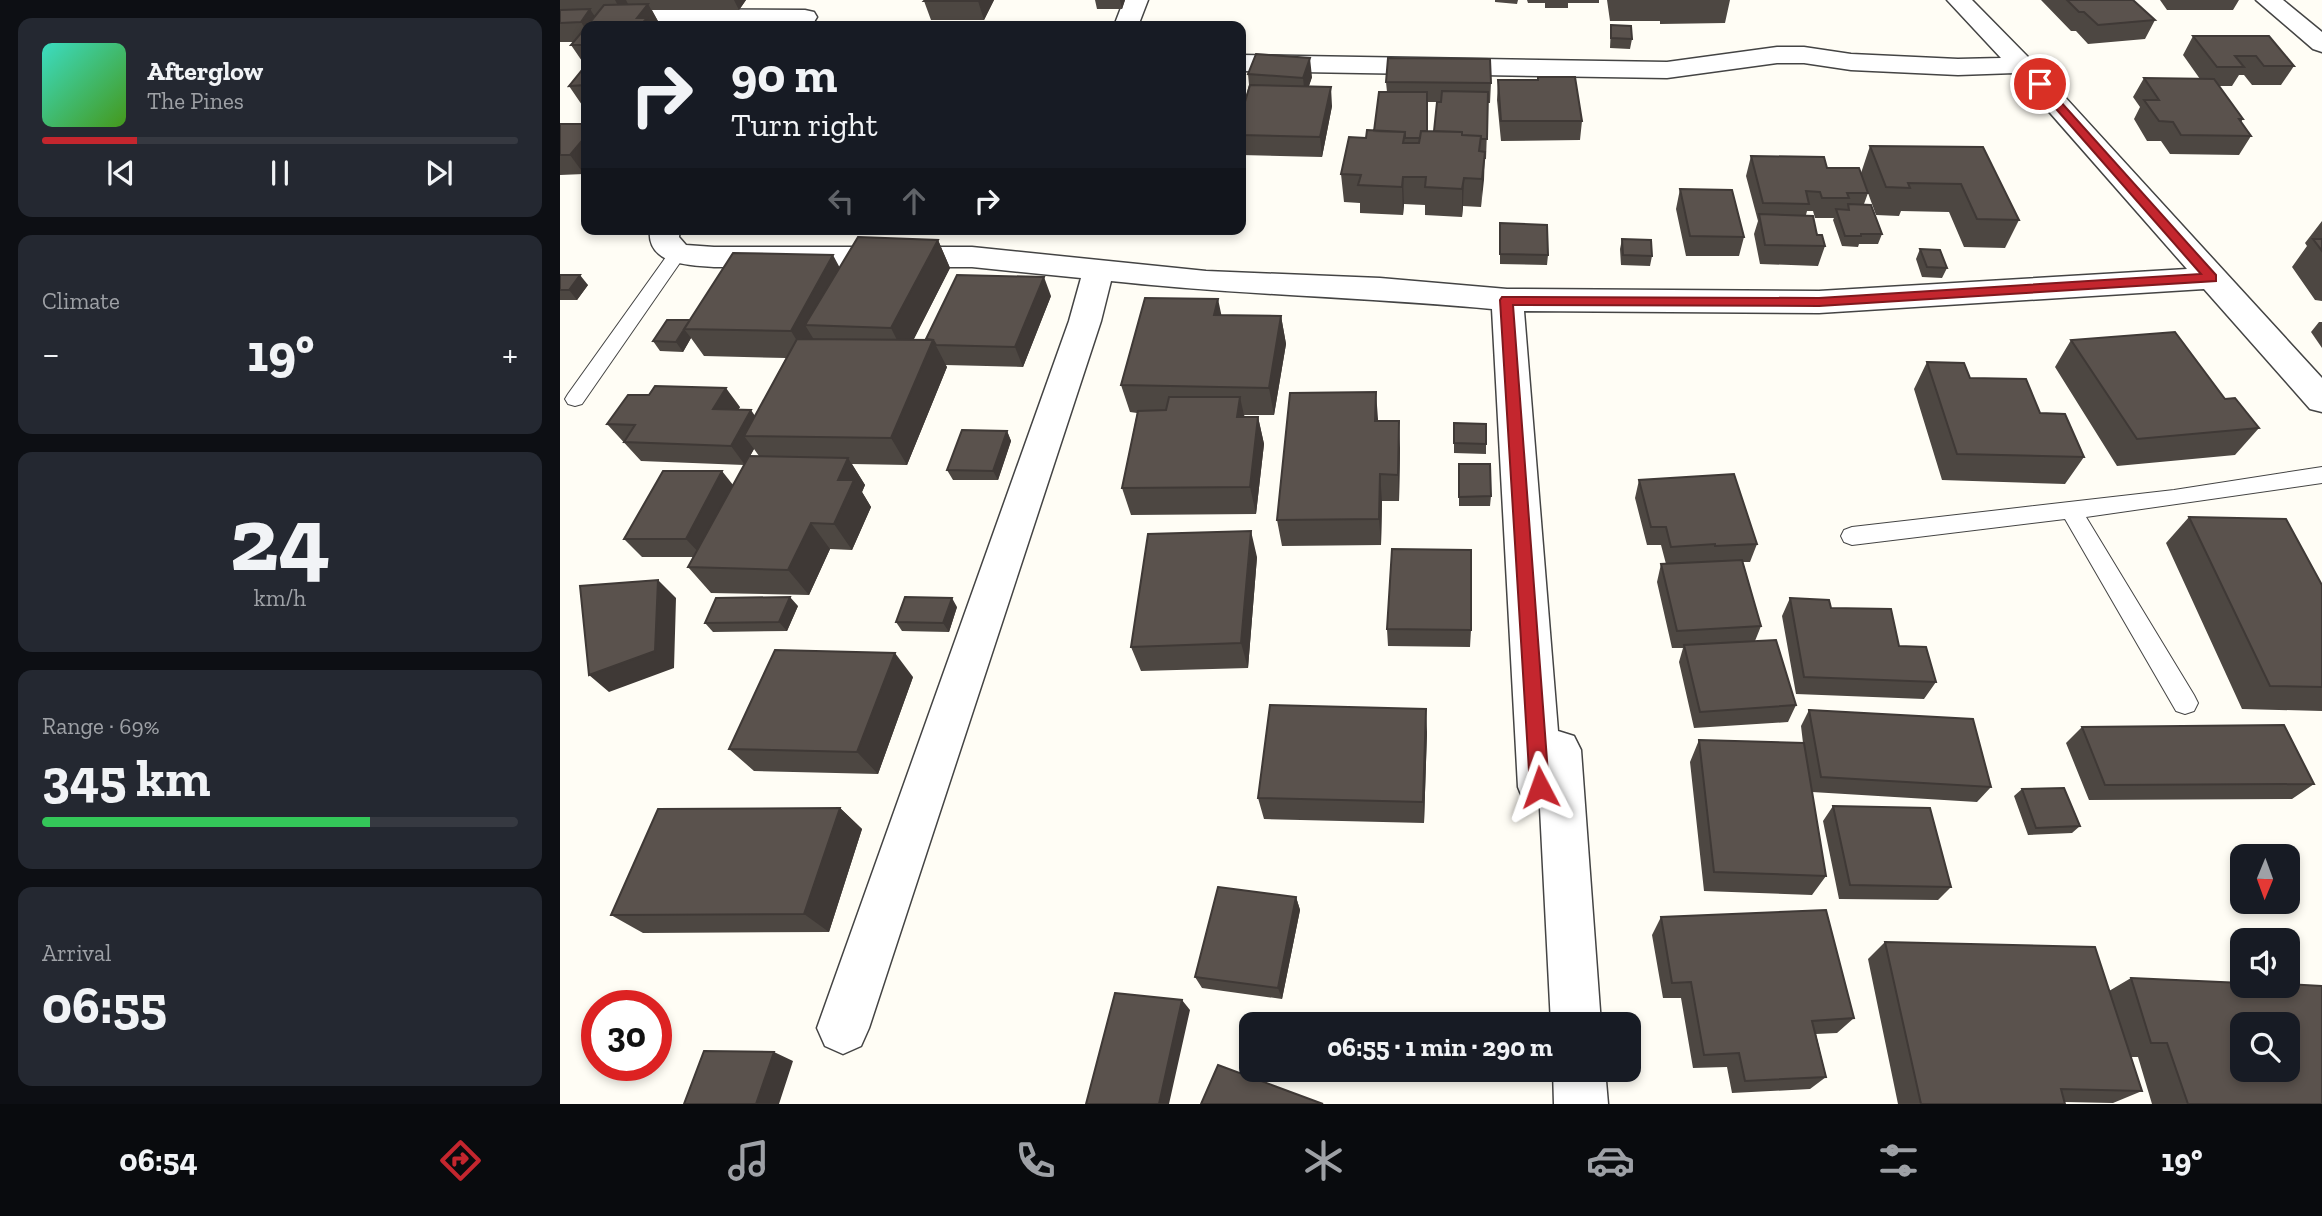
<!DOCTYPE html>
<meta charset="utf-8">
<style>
:root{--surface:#171b24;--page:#242831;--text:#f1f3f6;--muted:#9ea1a6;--line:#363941;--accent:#c4262e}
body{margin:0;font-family:"Zilla Slab",serif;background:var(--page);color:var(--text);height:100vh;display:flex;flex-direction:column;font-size:26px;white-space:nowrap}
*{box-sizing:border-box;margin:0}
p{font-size:23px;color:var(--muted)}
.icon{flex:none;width:38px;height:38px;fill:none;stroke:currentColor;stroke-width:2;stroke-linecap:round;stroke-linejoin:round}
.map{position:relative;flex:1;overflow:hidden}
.panel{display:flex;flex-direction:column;gap:18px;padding:18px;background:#0d0f14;width:560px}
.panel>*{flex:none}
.guide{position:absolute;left:21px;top:21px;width:665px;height:214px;border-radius:14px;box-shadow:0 4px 10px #0003;background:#171b24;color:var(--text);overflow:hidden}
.needle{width:46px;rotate:181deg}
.tools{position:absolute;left:1670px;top:844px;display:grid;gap:14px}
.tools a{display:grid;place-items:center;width:70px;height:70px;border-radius:14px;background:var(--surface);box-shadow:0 4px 10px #0003;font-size:35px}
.speed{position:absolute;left:21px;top:990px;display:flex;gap:14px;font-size:35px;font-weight:700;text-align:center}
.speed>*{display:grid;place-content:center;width:91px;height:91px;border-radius:50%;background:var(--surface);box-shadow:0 4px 10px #0003;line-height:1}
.speed .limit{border:10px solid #d22;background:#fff;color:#111}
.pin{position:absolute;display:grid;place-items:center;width:60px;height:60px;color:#fff;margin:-30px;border:4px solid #fff;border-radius:50%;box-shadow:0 2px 7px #0007}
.me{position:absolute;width:77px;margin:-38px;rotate:356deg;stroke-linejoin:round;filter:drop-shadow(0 0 5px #0008)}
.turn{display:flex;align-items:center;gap:24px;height:147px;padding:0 35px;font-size:32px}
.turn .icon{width:91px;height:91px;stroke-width:2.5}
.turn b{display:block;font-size:49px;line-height:60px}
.lanes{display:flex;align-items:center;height:66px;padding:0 35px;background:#0003;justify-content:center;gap:35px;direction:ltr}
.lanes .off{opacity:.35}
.big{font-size:52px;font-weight:700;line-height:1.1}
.panel .tile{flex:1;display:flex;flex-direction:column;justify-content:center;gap:10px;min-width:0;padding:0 24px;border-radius:14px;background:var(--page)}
.panel .dial{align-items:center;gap:0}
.dial b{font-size:91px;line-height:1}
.song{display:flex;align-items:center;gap:21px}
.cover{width:84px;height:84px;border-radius:10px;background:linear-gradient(135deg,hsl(170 70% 55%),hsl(100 70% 35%))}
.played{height:7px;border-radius:4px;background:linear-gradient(90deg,var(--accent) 20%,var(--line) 20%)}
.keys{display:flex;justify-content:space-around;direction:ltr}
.heat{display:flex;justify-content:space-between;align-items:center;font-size:38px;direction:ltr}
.charge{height:10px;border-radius:5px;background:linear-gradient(90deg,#34c759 69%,var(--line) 0)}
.trip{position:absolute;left:679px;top:1012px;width:402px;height:70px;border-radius:14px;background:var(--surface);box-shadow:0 4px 10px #0003;font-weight:700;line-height:70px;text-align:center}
.dock{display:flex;height:112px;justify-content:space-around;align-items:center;background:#090b0e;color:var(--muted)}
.dock .icon{width:49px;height:49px}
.dock .active{color:var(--accent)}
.dock b{font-size:32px;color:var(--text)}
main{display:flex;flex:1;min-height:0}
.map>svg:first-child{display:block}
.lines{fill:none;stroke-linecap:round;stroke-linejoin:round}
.service-casing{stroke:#444;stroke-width:2}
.minor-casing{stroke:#444;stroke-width:3}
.service{fill:#fff;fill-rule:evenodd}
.minor{fill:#fff;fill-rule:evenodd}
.wall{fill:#4d4742;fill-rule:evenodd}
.shaded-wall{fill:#3f3936}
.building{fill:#5a524d;stroke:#3f3936;stroke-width:2;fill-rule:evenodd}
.route{fill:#c4262e;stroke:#7f191e;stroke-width:2}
</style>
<main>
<section class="panel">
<div class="tile">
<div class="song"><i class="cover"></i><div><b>Afterglow</b><p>The Pines</p></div></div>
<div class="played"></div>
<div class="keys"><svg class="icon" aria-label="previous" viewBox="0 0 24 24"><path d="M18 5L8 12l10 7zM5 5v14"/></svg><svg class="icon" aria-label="pause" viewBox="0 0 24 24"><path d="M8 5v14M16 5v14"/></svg><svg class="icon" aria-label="next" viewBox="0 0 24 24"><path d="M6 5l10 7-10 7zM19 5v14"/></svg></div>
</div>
<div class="tile"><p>Climate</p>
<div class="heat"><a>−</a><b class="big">19°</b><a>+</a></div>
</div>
<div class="tile dial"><b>24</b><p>km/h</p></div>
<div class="tile"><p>Range · 69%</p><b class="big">345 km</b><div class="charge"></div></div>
<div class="tile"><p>Arrival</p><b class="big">06:55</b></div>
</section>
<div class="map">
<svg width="1762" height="1104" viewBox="0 0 1762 1104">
<rect width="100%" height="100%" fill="#fffdf5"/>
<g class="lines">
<g class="service-casing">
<path id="service" d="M117,248L126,254L22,404L15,406L8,404L5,399L8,394L111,250Z
M1762,467V483L1526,517L1634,695L1638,703L1634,711L1625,714L1616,711L1505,519L1292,545L1284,542L1281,536L1284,530L1292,527L1614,490Z"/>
</g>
<g class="minor-casing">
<path id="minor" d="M564,0H588L578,26H554Z
M1387,0H1412L1471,60L1762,378V412L1750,409L1644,289L1259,313L964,311L998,731L1014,736L1021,750L1041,1024H991L980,808L964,802L958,787L932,309C805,297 678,295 551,281L541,321L309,1028L301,1046L283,1054L265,1046L257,1028L509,321L521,278L412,267H154C129,265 86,265 90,229H120L119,237L126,245L154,247H412L646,271L820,278L947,289L1259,291L1627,269L1455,73L1398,75L1291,70L1244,63H1217L1107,78L681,71V55L1107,62L1217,47H1244L1291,54L1398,59L1441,58Z
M1696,0H1723L1762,32V52L1753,49Z
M0,9L245,10L254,12L257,17L254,22L245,24L0,23Z
M993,1069H1045L1048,1104H994Z"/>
</g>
<use href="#service" class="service"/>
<use href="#minor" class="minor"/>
</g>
<path class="wall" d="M0,0H186L179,10H92L99,23L96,26H26V64H24L11,45L14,42H0Z
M365,0H434L424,20H371L364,1Z
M535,0H565L562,9H537Z
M935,0H958L957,4L935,2Z
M967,0H1039V3H1008V8H985V3H968Z
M1047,0H1170L1165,23L1100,24V21H1050Z
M1481,0H1573L1595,20L1585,39L1528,44L1516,31H1511Z
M1600,0H1679L1673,10H1607Z
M1051,25L1072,39L1070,49L1050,48Z
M1633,36L1734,66L1721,85H1692L1684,75H1679L1672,86H1659L1683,119L1681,122L1691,136L1679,155L1610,154L1601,141H1587L1574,119L1580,107L1573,97L1584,78L1640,79L1623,55Z
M26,65V105H22L9,86Z
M688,74L752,77L749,86L772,106L762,157L681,155V115L689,85Z
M938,80L1022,121L1020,140L941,141L937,100Z
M826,82L931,83L930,103H928L926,159H924L921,207L903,206L902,217L865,215V205L844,204L843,215L800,213V203L784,202L781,174L814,131L827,92ZM867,102H877L874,131H867Z
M0,124H26V171L24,174L0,175Z
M1310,146L1423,147L1459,220L1445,248L1404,247L1389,212L1341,211L1339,216L1316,215L1308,193L1304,204L1322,234L1318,244H1299L1298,247L1282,246L1273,220L1274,218H1255L1253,211H1247L1246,215L1265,246L1258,266L1200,264L1194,234L1198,221L1186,176L1191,156L1301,173Z
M1120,189L1184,237L1179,256H1126L1116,209Z
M1762,221V301L1755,300L1732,267L1747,246L1745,243Z
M940,223L988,255L987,265L940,264Z
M1062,239L1092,256L1090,266L1061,265L1060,249Z
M378,240L390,268L354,339H366L491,296L463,367L385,365L387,367L347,465L292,464L305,485L302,492L311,507L292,550L270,549L249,595L151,593L128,567L133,557H82L64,539L173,485L184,465L81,461L47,424L180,407L178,410L195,416L226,358L144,356L131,338L123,352L100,351L93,341L130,320L280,267ZM194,449L199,456H190Z
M1360,249L1387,268L1382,278L1362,277L1356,259Z
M0,275L28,285L17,300H0Z
M661,315L721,316L726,344L714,415H684L685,417H698L704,444L696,514L571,515L562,488L577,413L570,412L561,385Z
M1759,322H1762V348L1751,332Z
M1511,340L1665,399L1699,428L1675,455L1557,466L1495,367Z
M1367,362L1410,378L1480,413L1524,457L1505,484L1382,480L1354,389Z
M818,421L840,448L839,501H822L821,545L722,546L717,520Z
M894,423L926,444V454L894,453Z
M447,431L451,441L438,480H393L387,470Z
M899,464L931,496L930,506H899Z
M1079,480L1197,544L1190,562H1183L1201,626L1195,641L1236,705L1228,722L1134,728L1119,662L1123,648H1112L1097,582L1101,564H1106L1101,545H1087L1075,498Z
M1629,517L1762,585V711L1682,709L1606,543Z
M697,557L688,668L581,671L571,647Z
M1230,598L1271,608L1339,646L1376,682L1364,699L1236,694L1222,616Z
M238,606L227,631L153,632L145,623Z
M397,607L389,632L342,631L336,622Z
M827,629L911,630L910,647L828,646Z
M353,677L318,774L194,771L169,749Z
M1249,710L1431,787L1417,802L1252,792L1266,876L1252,895L1144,891L1130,762L1139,740L1243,743L1241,726Z
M1522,727L1754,784L1732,799L1529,800L1506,743Z
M867,732L864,823L704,819L698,798Z
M1462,789L1520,826L1512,833L1468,835L1454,796Z
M1273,806L1391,887L1378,900L1279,899L1263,821Z
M280,808L302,829L269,932L83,933L51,915Z
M736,897L740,910L722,999L642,988L635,977Z
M1101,917L1294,1018L1277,1033L1256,1034L1266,1077L1250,1089L1172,1093L1167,1067L1133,1068L1121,998H1103L1092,935Z
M1325,942L1549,991L1571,978L1762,1104H1592L1578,1057H1571L1582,1091L1553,1103L1505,1102V1104H1338L1308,959Z"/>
<path class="shaded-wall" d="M55,0H66L69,6L62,13Z
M174,0H186L179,10Z
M419,0H434L424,20L418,1Z
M560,0H565L562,9Z
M88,4L99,23L96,26H80L77,18Z
M30,9L41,26L26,30L21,22Z
M750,58L752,77L745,97L743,78Z
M771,87L772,106L762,157L760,137Z
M26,136V171L24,174L10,155Z
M925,152L924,180L921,207L922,179Z
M843,177L844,204L843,215L842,187Z
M904,178L903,206L902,217V189Z
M378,240L390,268L345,356L331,328Z
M273,255L288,283L245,325L256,343L248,359L231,331Z
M20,275L28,285L17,300L9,290Z
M484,277L491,296L463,367L455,347Z
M658,299L664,327L654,315Z
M721,316L726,344L714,415L709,388Z
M124,329L131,338L123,352L116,342Z
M373,340L387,367L347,465L331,438Z
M166,388L180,407L168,428L153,409Z
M816,392L818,419L817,449L815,421Z
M680,397L686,424L677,417Z
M191,410L204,429L184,436L194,449L185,465L171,446Z
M698,417L704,444L696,514L690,487Z
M839,421L840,448L839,501L838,475Z
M447,431L451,441L438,480L433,471Z
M288,458L305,485L302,492L311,507L292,550L274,524L278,480Z
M162,471L177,490L143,557L126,539Z
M820,474L822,501L821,545L819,519Z
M251,523L270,549L249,595L228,570Z
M691,531L697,557L688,668L681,643Z
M98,580L116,598L114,668L49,692L29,675Z
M230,597L238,606L227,631L219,622Z
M392,598L397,607L389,632L383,623Z
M335,653L353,677L318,774L297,752Z
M866,709L867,732L864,823L863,802Z
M280,808L302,829L269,932L244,914Z
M736,897L740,910L722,999L718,988Z
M622,1000L630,1010L609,1104H599Z
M214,1052L233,1061L219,1104H196Z"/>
<path class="building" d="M365,0H419L418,1H364Z
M1507,0H1573L1595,20L1538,25L1524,12H1519Z
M88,4L77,18H87L80,26H27L44,5Z
M30,9L21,22L0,23V10Z
M1051,25L1071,26L1072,39L1051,38Z
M26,27V45H11Z
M1633,36H1709L1734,66H1704L1696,56H1675L1684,67H1657Z
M696,54L750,58L743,78L688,74Z
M828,58L930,59L931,83L826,82Z
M26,65V85L9,86Z
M978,77H1015L1022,121H941L938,80H978Z
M1584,78L1654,79L1683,119H1679L1691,136L1621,135L1613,122L1599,121L1584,100H1599Z
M690,85L771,87L760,137L681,135V115Z
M882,91L928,92L927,139H921V136L902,135V132L874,131L877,102H881Z
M819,92H867V131H861L860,138H845V132L814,131Z
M0,124H26V136L10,155H0Z
M807,130L845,132L843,143H859L861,131L902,132V135L921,136L919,151L925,152L922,179L904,178L902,189L865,187L866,177H843L842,187L798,185L801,175L781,174L789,137L806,138Z
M1310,146L1423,147L1459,220L1417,219L1401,184L1348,183L1350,188L1326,187Z
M1191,156L1264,157L1267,168H1299L1308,193H1287L1289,198H1262L1260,192L1246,191L1249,204L1203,203Z
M1120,189L1172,190L1184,237L1130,236Z
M1288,204L1311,205L1322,234H1301V236H1285L1276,209L1289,210Z
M1199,214L1253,216L1257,235H1262L1265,246L1205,245Z
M940,223L987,225L988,255L940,254Z
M298,237L378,240L331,328L245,325Z
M1062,239L1091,240L1092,256L1063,255Z
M1753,239H1762V251Z
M1360,249L1380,250L1387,268L1367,267Z
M173,253L273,255L231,331L124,329Z
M0,275H20L9,290H0Z
M397,275L484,277L455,347L376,345L373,340L366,339Z
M585,298L658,299L654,315L721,316L709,388L561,385Z
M107,320H130L116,342L93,341Z
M1615,332L1665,399L1675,398L1699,428L1577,439L1511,340Z
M237,339L373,340L331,438L184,436Z
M1367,362L1404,363L1410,378L1466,379L1480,413L1505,414L1524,457L1397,454Z
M95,386L166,388L153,409L191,410L171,446L64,442L75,425L47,424L68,395H89Z
M816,392L815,421H839L838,475L820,474L819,519L717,520L730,393Z
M609,397H680L677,417H698L690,487L562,488L578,411L606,410Z
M894,423L926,424V444L894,443Z
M402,430L447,431L433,471L387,470Z
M189,456L288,458L278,480H294L274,524L251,523L228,570L128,567Z
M899,464H930L931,496L899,497Z
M103,471H162L126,539H64Z
M1174,474L1197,544L1155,546V544L1111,547L1106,527H1091L1079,480Z
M1629,517L1726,519L1762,585V687L1710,686Z
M691,531L681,643L571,647L588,534Z
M832,549L911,550V630L827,629Z
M1182,560L1201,626L1117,631L1101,564Z
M98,580L95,651L29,675L20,586Z
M230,597L219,622L145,623L156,598Z
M345,597L392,598L383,623L336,622Z
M1230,598L1269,600L1271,608L1331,609L1339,646L1366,647L1376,682L1244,677Z
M1216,640L1236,705L1140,712L1124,645Z
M215,650L335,653L297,752L169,749Z
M710,705L866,709L863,802L698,798Z
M1249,710L1413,719L1431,787L1261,777Z
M1724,725L1754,784L1545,785L1522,727Z
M1139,740L1244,743L1266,876L1154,872Z
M1504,788L1520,826L1476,828L1462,789Z
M1273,806L1370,808L1391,887L1290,885Z
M280,808L244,914L51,915L98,809Z
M658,887L736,897L718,988L635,977Z
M1266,910L1294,1018L1252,1021L1266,1077L1185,1081L1179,1053L1144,1055L1131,982L1112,983L1101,917Z
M1325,942L1535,947L1582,1091L1501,1089L1505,1104H1361Z
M1571,978L1682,983V985H1727V984L1762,986V1104H1628L1607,1043H1591ZM1682,1024H1727V1069H1682Z
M555,993L622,1000L599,1104H526Z
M144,1051L214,1052L196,1104H124Z
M658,1065L763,1104H641Z"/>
<path class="route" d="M1476,82H1483L1656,275V281L1259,306L953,305L989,787L986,793L980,796L973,793L970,787L940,300L942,297L1259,298L1641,274L1476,86Z"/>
</svg>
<div class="tools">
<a><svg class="needle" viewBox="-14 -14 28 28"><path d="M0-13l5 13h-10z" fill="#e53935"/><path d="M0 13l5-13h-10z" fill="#9ea1a6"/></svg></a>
<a><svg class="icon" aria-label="sound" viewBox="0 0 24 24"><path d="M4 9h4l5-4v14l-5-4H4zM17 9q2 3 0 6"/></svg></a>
<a><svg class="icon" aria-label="search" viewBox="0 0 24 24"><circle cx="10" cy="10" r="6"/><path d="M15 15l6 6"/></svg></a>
</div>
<div class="speed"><div class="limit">30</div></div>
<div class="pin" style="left:1480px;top:84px;background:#d93025"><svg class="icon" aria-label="arrive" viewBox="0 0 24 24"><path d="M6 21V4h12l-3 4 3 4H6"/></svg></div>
<svg class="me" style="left:980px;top:787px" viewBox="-20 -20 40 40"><path d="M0-17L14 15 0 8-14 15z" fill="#c4262e" stroke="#fff" stroke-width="4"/></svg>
<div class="trip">06:55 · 1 min · 290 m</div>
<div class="guide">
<div class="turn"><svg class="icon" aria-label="right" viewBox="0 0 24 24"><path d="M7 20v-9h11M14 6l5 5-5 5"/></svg><div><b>90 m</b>Turn right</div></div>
<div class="lanes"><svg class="icon off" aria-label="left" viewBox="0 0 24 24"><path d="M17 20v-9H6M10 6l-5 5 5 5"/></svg><svg class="icon off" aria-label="ahead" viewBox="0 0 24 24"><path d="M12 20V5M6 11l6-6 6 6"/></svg><svg class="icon" aria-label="right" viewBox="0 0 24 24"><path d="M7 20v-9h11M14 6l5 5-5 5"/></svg></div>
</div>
</div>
</main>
<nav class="dock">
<b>06:54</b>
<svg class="icon active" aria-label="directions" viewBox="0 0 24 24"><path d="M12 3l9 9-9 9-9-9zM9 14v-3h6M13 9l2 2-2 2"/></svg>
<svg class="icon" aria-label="music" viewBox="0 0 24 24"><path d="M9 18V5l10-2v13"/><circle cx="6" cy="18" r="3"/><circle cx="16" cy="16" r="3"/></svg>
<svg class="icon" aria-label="phone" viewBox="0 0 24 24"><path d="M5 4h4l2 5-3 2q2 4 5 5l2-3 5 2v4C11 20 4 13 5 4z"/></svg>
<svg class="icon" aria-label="climate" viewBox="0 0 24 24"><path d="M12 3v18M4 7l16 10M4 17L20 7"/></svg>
<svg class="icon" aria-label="car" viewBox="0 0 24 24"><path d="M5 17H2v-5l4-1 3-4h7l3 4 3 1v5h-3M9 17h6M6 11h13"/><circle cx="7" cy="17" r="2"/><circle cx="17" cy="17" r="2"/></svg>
<svg class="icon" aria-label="filters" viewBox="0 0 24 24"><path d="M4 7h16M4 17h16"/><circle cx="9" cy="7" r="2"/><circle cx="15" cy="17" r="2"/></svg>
<b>19°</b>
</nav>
